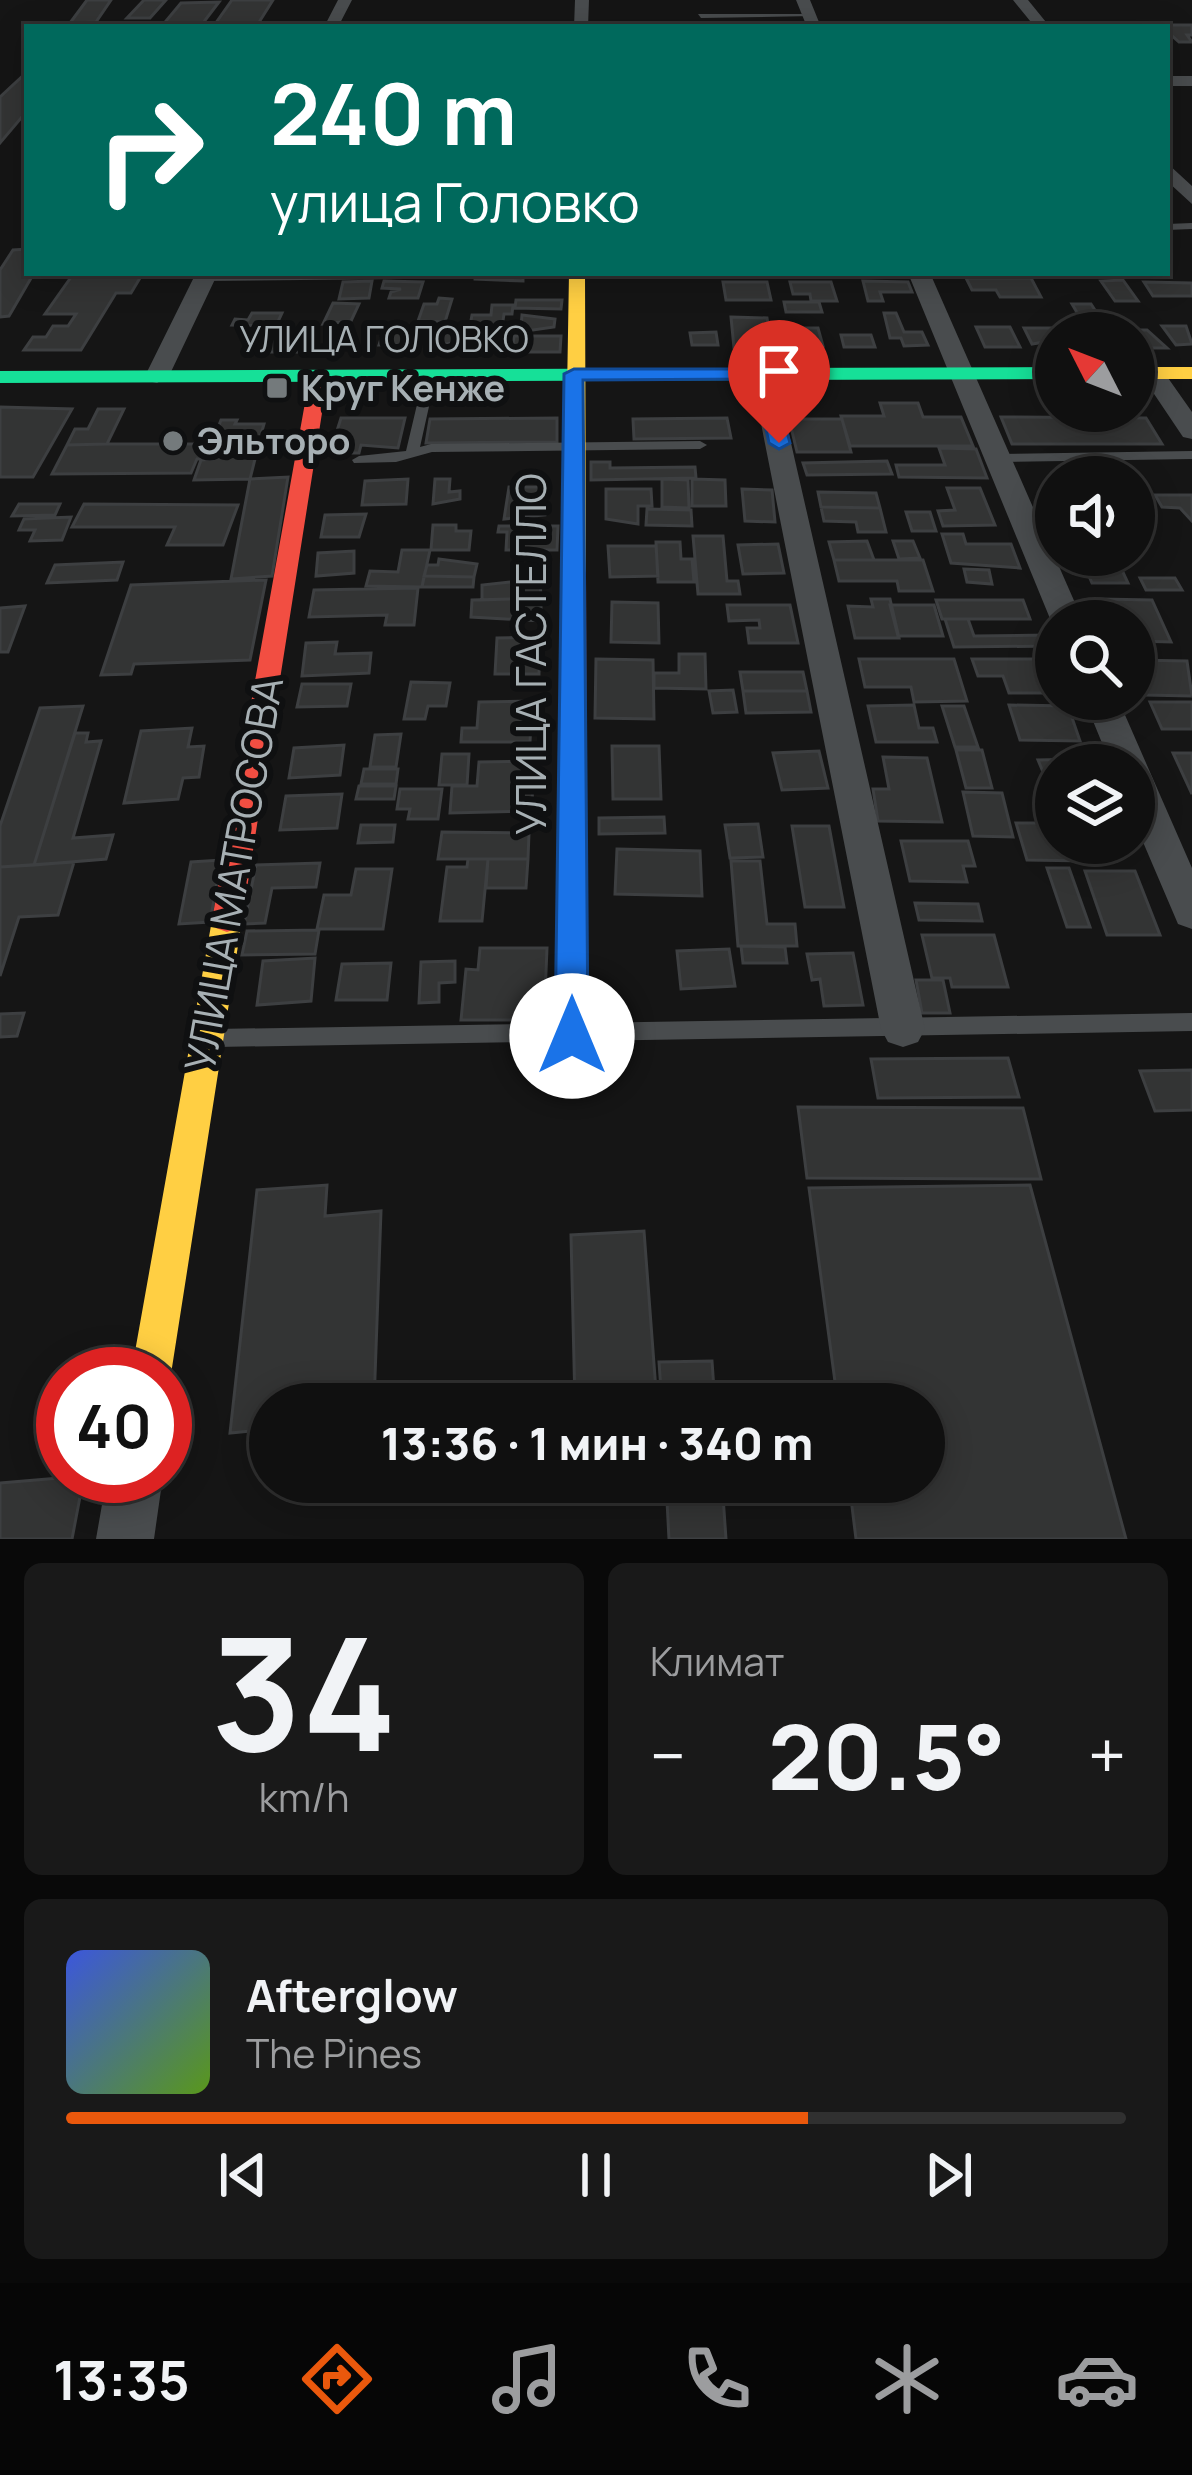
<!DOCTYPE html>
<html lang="ru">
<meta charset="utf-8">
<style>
:root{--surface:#101010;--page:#191919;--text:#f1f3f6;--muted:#9c9d9f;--line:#303030;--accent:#ea580c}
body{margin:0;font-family:Manrope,sans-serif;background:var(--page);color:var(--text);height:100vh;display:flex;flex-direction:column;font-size:45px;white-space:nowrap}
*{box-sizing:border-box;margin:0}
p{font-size:39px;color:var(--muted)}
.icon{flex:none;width:66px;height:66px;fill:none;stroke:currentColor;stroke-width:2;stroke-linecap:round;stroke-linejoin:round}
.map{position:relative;height:1539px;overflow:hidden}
.sheet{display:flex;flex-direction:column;gap:24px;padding:24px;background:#090909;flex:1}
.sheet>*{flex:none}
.hud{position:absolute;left:24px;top:24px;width:1146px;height:252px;border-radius:0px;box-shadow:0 6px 30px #0003,0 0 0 3px var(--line);background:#00695c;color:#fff;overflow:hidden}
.needle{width:78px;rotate:312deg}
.controls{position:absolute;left:1035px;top:312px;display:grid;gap:24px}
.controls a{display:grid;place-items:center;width:120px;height:120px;border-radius:50%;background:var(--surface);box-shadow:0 6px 30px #0003,0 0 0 3px var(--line);font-size:60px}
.speed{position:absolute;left:36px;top:1347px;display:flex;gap:24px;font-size:60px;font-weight:700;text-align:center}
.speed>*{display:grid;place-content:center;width:156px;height:156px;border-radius:50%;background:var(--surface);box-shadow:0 6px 30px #0003,0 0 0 3px var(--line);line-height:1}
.speed .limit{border:18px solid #d22;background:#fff;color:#111}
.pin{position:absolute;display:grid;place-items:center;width:102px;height:102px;color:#fff;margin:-123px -51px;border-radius:50% 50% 50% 0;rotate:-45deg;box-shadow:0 0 12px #0007}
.pin .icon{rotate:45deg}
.me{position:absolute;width:132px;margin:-66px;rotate:0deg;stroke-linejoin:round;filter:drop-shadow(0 0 9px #0008)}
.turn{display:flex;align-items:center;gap:42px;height:252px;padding:0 48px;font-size:54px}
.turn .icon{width:156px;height:156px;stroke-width:2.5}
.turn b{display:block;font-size:84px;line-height:102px}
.big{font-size:90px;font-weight:800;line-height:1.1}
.sheet .widget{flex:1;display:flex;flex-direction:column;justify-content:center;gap:18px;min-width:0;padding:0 42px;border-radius:18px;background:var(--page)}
.sheet .dial{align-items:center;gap:0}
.dial b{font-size:156px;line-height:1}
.song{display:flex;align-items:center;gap:36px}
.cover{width:144px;height:144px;border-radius:18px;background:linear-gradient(135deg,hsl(230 70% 55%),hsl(90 70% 35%))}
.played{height:12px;border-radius:6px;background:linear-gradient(90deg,var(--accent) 70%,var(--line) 70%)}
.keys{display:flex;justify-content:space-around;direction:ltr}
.heat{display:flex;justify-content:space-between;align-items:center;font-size:66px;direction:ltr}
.sheet .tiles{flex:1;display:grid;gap:24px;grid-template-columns:1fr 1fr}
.widget:last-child{grid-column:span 2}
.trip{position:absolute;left:249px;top:1383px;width:696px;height:120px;border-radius:60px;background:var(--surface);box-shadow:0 6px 30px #0003,0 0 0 3px var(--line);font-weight:800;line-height:120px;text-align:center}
.tabs{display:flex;height:192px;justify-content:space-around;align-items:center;background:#060606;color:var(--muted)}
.tabs .icon{width:84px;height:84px}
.tabs .current{color:var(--accent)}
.tabs b{font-size:54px;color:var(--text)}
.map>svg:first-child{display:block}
.building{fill:#333434;stroke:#3d3f41;stroke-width:3}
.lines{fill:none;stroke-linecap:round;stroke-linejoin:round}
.lane{fill:#494c4e;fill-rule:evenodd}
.street{fill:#494c4e;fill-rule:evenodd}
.fast{fill:#16e098;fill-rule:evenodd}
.slow{fill:#ffcf43;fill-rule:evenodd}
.jam{fill:#f24e42;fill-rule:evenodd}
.route{fill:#1a73e8;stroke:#114b97;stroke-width:3}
.poi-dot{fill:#747a7c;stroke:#0f1011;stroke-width:4.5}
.labels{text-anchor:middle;stroke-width:12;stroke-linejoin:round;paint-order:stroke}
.far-street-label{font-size:36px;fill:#a7b0b4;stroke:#0f1011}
.far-poi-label{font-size:36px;font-weight:bold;fill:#a7b0b4;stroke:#0f1011;text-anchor:start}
.street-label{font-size:42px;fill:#a7b0b4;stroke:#0f1011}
</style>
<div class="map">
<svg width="1192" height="1539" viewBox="0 0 1192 1539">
<rect width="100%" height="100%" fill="#151515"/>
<path class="building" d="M87,0H111L96,22L70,23Z
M144,0H166L150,18H127Z
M232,0H273L256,27H213Z
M219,2L200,27H161L181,3Z
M1160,25H1192V35H1187L1192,42H1179Z
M27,72V111L0,143V97Z
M27,249V273H34L9,316L0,317V270L13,250Z
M74,273H143L131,293H116L81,350H24L33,337H46L53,326H68L76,314H45Z
M523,273V281L475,279V274Z
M966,278H1031L1041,297H1000L996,290H972Z
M1123,280L1138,301H1115L1101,281Z
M372,281L369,298L339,299L343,282Z
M384,281L423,282L418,298H389L391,292L401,289L382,288Z
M863,281L908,282L912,292H880L883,301H868Z
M723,282H767L771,300H726Z
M790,282H831L837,301H811L810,294H793Z
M1144,282L1192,283V296H1153Z
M439,298L452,299L445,322L418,321L424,304H437Z
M516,300H562L561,309L515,308Z
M784,302H819L822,312H786Z
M333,303L359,304L351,321L323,324Z
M1072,304H1091L1102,321H1082Z
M492,305H513L512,314H504L502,327L470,326L472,315H491Z
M252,313H282L276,326L232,325L235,319L248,320Z
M884,313H896L904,332H922L928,345L904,346L901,338H890Z
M522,315L555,319L554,327L512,333L513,326H521Z
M731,317L767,318L772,349L734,348Z
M443,326H459L462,341L436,346Z
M474,326L502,327L499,347H470Z
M1162,326H1186L1192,344L1176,345Z
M976,327H1010L1020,347H985Z
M791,328H818L823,346H796Z
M1024,328H1052L1056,340L1032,344Z
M384,329L417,330L412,345H379Z
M276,330H287L283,340H305L301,352H268Z
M1133,330H1147L1167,348H1144Z
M716,332L718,345H692L690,333Z
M841,335H871L875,347H844Z
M514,336H561L560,352H512Z
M880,403H918L923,417H961L973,446H850L841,416H884Z
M0,407L72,409L33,477H0Z
M98,409H124L107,444L67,445L75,429H88Z
M1001,417L1146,418L1162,444H1012Z
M341,418H405L398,448L361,445L359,453H330Z
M557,418V442L426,443L430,419Z
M727,418L731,438L634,439L633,419Z
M789,419H842L851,452H797Z
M221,420H237L235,424H264L260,438H214Z
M259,443L250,479L194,480L201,460L213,459L217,444Z
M107,444H217L213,459H197L191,473L52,474L67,445Z
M939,448L976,449L987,478L899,477L896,465H945Z
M887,461L892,474L807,475L803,463Z
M591,462H610V468L695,467L696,478L591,480Z
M288,477L272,576L231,579L250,479Z
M408,479L406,504L362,505L365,481Z
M435,479H450L449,492L460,491V499L433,504Z
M662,479L688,480L689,508L662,507Z
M692,479L725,480L726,506H692Z
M509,487H548L545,515L504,519Z
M947,488H980L995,525L943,526L938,511L955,510Z
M606,489H651L652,506H638V524L606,519Z
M742,489L772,490L775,522L745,521Z
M818,492L876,493L880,508L821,507Z
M1155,495H1192V521L1180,508L1162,507Z
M19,504H60L55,515L12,516Z
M84,504L238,505L223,545H167L175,527H72Z
M821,507L880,508L886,532H858L856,522L824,521Z
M647,509L691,510L692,526L646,525Z
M906,512H930L936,531H912Z
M366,514L359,537H321L325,515Z
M71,517L62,540L30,541L35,530H19L24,519Z
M433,525H456V531H471L469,550H431Z
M499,526H558L557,550H506L507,532H498Z
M942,534H963L966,544H1011L1020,568L951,563Z
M693,536H723L727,581H738L740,594H698Z
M867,541L874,560H834L829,542Z
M893,541H913L920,558L899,559Z
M656,542H680L681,559H692L694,582H658Z
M778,544L784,573L743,574L738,545Z
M608,546H656L658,576L610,577Z
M402,550H430L422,587L366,586L370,571L398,572Z
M354,551V573L316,576L318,553Z
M1080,555H1115L1128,583H1092Z
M439,559L477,564L474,577L424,576L427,565H438Z
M834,560H923L933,591H899L897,581H839Z
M123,562L117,580L47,583L55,565Z
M964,569L989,570L992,584L967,582Z
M424,576L474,577L473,587H422Z
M1140,578H1175L1182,590H1146Z
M540,579L541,598L482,600V585Z
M266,580L250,660L134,664L131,674L101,675L131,585Z
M418,588L414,625H385L387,615L309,617L314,590Z
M541,598V621L471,617L472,600Z
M871,599H890L899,638H855L848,606L873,607Z
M1099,599L1152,600L1171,642L1134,641V621H1108Z
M936,600H1023L1030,619H942Z
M612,602L658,603L659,643L611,642Z
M727,605H790L798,643H749L747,628H760L759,620L729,621Z
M890,605H934L943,636H898Z
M25,606L8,652H0V608Z
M945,619H968L974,636L1049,635L1054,646L954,647Z
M540,637L539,674H495L497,638Z
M337,642L335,654L371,653L369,673L302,676L306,643Z
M679,654H705L706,689L654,688V673H679Z
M596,659L653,660L654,719L595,718Z
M859,659H954L967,701L914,702L911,687H865Z
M972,659H1043L1056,693H1009L1003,676H978Z
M1134,660L1187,661L1192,696L1145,695Z
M740,672H803L807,691H743Z
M411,682L450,683L446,706H428L425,719H404Z
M302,684H351L347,706L297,707Z
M733,690L737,712L713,713L709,691Z
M743,691H807L811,712L746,713Z
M532,701L530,742H461L462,728H477L479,702Z
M1150,702H1192V729H1162Z
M914,705L919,728H933L937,742H876L868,706Z
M1009,705L1068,706L1080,741L1020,740Z
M83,706L34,865L0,867V826L40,708Z
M942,706H964L978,747H955Z
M192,728L188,747L204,746L199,777L183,778L178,799L124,803L141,731Z
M75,733H88L86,742L101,741L73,838L113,835L106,859L34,865Z
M401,734L396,767H370L375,735Z
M344,745L340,775L289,778L294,748Z
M612,746H659L661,799H613Z
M956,750H982L992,788H966Z
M819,751L828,788L782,790L773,753Z
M1173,753H1192V794Z
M442,754H469L467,785H439Z
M883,757L927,758L942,822L878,821L873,789H889Z
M1087,759L1089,765H1056V776L1054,771L1043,772L1038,760Z
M533,761L532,811L450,813L452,786H477L479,762Z
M364,769H398L396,784H361Z
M359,786H396L394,799H356Z
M400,789H442L438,819H408L410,809H397Z
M963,792L1002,793L1013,837L973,836Z
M342,794L337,828L280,830L286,796Z
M664,817L665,833L599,834V818Z
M1016,823H1056V843H1080L1086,861L1027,860Z
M758,824L763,857L730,858L725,825Z
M361,825H395L393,842L358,843Z
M792,826H829L844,907H805Z
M442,832L529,833L528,859H438Z
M901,841H968L975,866H963L967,882L910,881Z
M617,849L700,851L702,896L615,894Z
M468,859H488L482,921H440L447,867H467Z
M488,859H528L526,888H486Z
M221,860L210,922L179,924L191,862Z
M731,861H760L767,924H795L797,946H738Z
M74,862L58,915L19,917L0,976V867Z
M320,863L316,887L272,888L265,923L244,924L256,865Z
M1047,868H1069L1090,927H1067Z
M356,869H392L383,929H317L324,895H351Z
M1085,871H1135L1160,935H1107Z
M915,903L978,904L982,921L919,920Z
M319,930L315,954L242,955L247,931Z
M922,935H994L1008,987H952L950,978H932Z
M741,946L785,947L787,963H743Z
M480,948H547L544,1020H461L466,969L478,970Z
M729,949L735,986L681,989L677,951Z
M853,953L863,1005L824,1006L820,979L812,980L807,954Z
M315,958L311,1001L257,1005L263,961Z
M455,961V982L439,983V1002L419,1003L421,962Z
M391,963L387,1000H336L342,964Z
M916,980H943L950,1013H922Z
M24,1013L17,1036L0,1037V1014Z
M1008,1058L1019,1097L878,1098L871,1059Z
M1192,1070V1110L1155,1111L1140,1071Z
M798,1107L1023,1108L1041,1179L807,1178Z
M327,1185L325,1216L381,1211L374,1404H270V1429L230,1433L257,1190Z
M1030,1185L1126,1539H856L849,1482H924V1404H838L809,1188Z
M644,1231L657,1404H575L571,1235Z
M712,1361L715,1404H662L659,1362Z
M84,1476L72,1539H0V1483Z
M666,1482H722L726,1539H669Z"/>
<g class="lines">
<path class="lane" d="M698,14H809L813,16L701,18Z
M468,22H581L585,24L471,26Z
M1192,223V229L1167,230V224Z
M393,274L397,275V279L204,281L199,278L204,275Z
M430,371L436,375L420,447L431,444L700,441L707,445L700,449L432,452L396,462L354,463L352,460L359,456L406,451L424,375Z
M1192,451V459L997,462L990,458L997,454Z
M1192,1013V1031L216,1047L208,1045L205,1038L208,1031L216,1029Z"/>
<path class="street" d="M338,0H352L338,27H324Z
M575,0H589L588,27H574Z
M796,0H810L821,27H807Z
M1013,0H1028L1050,27H1035Z
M1167,76H1192V86H1167Z
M1167,163L1192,186V204L1167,181Z
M196,273H218L169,376L157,383L148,381L145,376Z
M908,273H930L1083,621H1056V628L1051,621Z
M763,366L775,373L925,1029L918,1042L903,1047L888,1042L881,1029L751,373Z
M1152,366L1161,368L1192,412V439L1183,437L1140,373Z
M1084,699H1118L1192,868V929L1178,924L1134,821V765H1111Z
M107,1476H163L154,1539H96Z"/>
<path class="fast" d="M1056,367V379L0,383V371Z"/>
<path class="slow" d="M569,273H585L586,572L575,579L564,572Z
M1134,367H1192V379H1134Z
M227,908L238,912L242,920L171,1374L165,1388V1374H131L212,920L216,912Z"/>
<path class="jam" d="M319,369L328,375L242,920L238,928L227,932L216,928L212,920L310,375Z
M575,565L586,572L587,1036L583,1046L571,1050L559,1046L555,1036L564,572Z"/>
</g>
<path class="route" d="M574,369H770L790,443L779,449L769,443L755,379L583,380L588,1036L583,1045L572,1050L560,1045L555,1036L564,374Z"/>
<g class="poi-dot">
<rect x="265" y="376" width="24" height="24" rx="6"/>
<circle cx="173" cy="441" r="12"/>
</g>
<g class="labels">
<g class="far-street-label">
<text x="384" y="352">УЛИЦА ГОЛОВКО</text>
</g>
<g class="far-poi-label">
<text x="301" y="401">Круг Кенже</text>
<text x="197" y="454">Эльторо</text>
</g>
<g class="street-label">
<text transform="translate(531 654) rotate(-90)" y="15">УЛИЦА ГАСТЕЛЛО</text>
<text transform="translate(234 874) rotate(-80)" y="15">УЛИЦА МАТРОСОВА</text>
</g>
</g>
</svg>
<div class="controls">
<a><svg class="needle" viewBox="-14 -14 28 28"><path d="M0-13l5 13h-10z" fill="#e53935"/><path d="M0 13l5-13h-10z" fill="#9c9d9f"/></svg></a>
<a><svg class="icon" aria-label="sound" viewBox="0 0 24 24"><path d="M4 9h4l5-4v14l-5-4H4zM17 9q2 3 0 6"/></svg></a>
<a><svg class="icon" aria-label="search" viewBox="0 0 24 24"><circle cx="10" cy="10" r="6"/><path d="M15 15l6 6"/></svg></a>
<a><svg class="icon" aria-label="layers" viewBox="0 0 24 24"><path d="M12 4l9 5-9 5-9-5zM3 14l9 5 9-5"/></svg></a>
</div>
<div class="speed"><div class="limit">40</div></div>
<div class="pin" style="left:779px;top:443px;background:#d93025"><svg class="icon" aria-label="arrive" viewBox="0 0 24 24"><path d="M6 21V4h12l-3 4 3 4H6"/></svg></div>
<svg class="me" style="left:572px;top:1036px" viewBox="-20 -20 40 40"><circle r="19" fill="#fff"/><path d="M0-13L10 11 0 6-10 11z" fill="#1a73e8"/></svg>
<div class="trip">13:36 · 1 мин · 340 m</div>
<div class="hud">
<div class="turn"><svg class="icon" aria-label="right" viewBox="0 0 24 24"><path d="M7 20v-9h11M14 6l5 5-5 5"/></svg><div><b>240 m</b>улица Головко</div></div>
</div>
</div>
<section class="sheet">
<div class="tiles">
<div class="widget dial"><b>34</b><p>km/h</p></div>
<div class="widget"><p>Климат</p>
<div class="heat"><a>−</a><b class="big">20.5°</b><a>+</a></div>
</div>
<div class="widget">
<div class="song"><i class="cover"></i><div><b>Afterglow</b><p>The Pines</p></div></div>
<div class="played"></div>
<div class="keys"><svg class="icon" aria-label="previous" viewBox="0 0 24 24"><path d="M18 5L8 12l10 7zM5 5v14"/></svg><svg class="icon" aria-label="pause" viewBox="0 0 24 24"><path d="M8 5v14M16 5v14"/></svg><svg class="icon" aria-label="next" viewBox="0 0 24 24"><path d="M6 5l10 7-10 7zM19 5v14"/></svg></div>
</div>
</div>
</section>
<nav class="tabs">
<b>13:35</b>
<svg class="icon current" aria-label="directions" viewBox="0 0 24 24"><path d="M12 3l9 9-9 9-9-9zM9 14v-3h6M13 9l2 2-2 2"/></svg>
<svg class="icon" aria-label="music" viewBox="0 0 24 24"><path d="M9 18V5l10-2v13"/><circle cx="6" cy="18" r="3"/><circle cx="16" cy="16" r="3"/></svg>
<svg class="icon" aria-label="phone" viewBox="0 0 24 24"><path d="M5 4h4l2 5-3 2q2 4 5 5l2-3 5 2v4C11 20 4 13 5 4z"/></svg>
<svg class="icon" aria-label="climate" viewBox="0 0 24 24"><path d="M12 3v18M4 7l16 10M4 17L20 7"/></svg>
<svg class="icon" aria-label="car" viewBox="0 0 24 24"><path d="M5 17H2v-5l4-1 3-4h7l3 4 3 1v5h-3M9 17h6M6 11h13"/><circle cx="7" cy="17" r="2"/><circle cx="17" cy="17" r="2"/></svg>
</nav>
